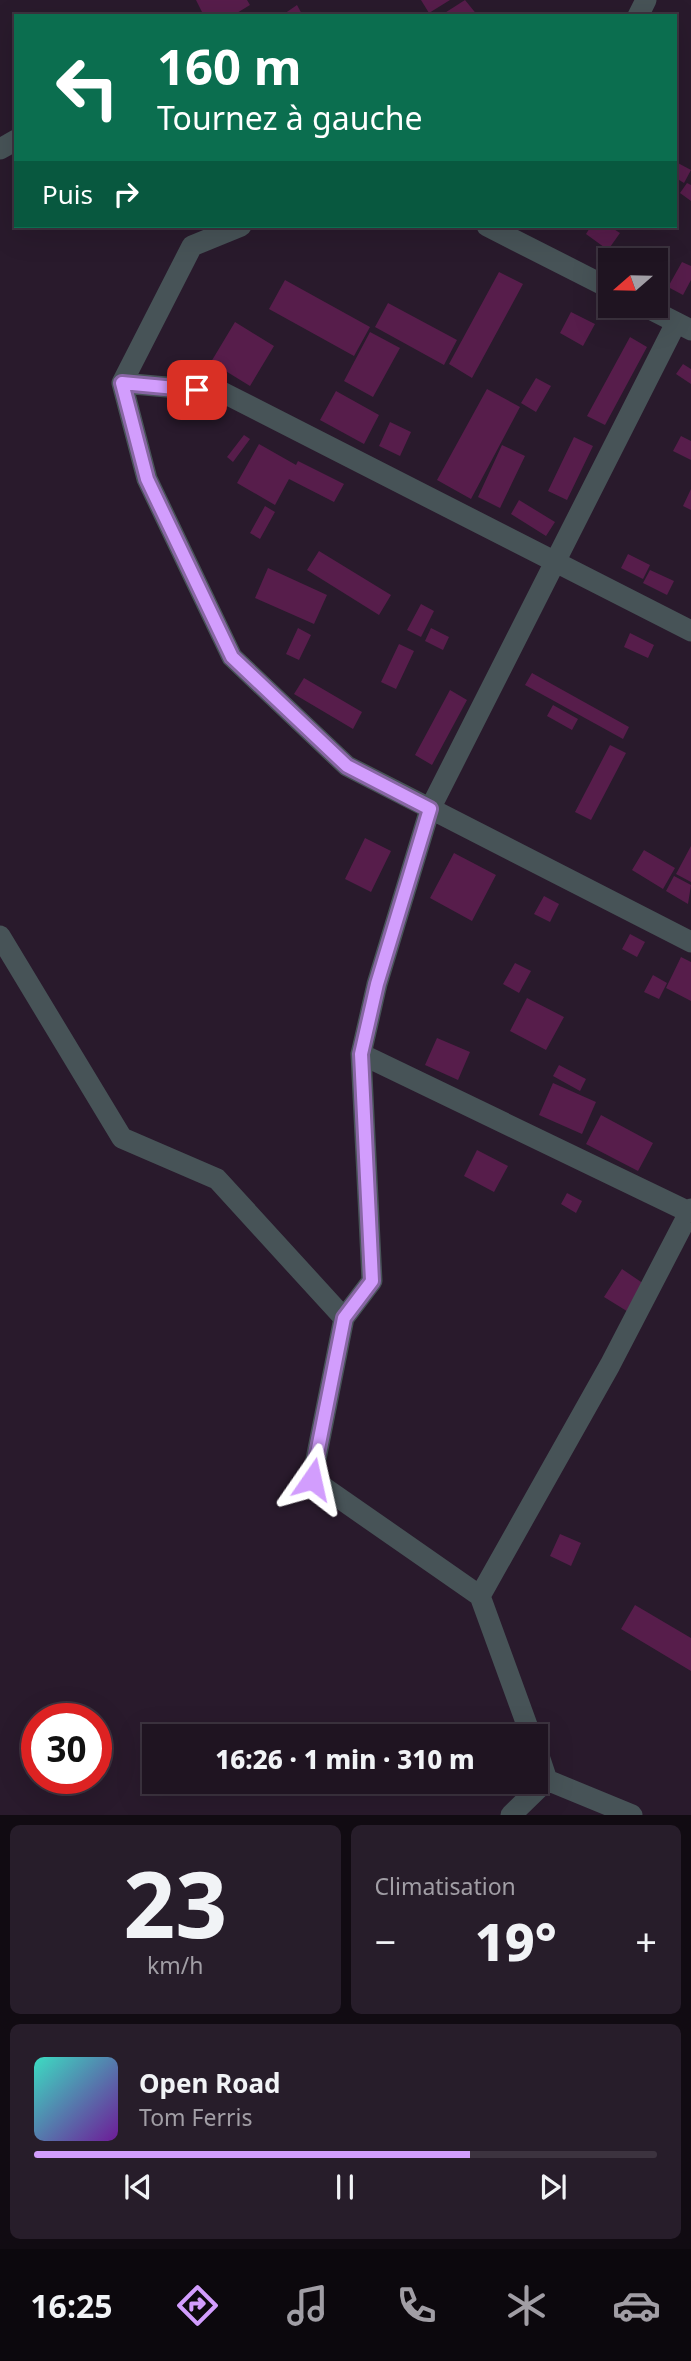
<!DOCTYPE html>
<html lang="fr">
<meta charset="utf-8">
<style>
:root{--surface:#1f1421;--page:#271d2a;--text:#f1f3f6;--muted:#a19ea5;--line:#3c333f;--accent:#d29dfd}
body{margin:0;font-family:"Noto Sans",sans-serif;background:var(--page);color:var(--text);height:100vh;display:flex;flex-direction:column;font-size:26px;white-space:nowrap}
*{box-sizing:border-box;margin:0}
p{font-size:23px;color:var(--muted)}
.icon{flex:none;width:38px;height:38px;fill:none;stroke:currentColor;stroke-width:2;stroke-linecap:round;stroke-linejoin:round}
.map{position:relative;height:1815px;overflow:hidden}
.drawer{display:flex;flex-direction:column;gap:10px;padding:10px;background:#110b12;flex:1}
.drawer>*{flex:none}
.top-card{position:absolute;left:14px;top:14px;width:663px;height:214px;border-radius:0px;box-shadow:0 7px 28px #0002,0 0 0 2px var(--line);background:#0b6e4f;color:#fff;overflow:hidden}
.needle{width:46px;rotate:250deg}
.tools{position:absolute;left:598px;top:248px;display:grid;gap:14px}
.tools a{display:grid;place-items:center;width:70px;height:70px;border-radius:0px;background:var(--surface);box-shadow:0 7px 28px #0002,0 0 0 2px var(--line);font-size:35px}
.speed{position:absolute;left:21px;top:1703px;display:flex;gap:14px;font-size:35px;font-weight:700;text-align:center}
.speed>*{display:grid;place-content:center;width:91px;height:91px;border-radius:50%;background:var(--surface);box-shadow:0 7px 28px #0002,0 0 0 2px var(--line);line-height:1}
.speed .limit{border:10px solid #d22;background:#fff;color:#111}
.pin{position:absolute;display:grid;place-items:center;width:60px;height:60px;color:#fff;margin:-30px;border-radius:14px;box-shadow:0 4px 10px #0006}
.me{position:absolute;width:77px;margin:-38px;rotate:11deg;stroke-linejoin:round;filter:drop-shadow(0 0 5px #0008)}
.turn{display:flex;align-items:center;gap:24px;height:147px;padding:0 28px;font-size:32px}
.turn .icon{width:91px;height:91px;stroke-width:2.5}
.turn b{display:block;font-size:49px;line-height:60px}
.then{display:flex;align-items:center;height:66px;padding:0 28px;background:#0003;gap:14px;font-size:26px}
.big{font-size:52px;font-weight:800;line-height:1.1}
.drawer .card{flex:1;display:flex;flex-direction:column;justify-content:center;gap:10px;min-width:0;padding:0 24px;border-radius:10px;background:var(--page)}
.drawer .dial{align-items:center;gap:0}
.dial b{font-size:91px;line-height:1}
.song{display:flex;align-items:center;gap:21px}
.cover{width:84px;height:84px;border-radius:10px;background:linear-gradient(135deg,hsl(170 70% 55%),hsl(280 70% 35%))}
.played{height:7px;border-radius:4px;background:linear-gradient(90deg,var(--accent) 70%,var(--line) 70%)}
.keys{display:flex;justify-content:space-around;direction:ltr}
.heat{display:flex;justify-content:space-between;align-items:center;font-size:38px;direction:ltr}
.drawer .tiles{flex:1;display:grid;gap:10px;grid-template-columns:1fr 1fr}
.card:last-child{grid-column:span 2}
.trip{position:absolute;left:142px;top:1724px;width:406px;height:70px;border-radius:0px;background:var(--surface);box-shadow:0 7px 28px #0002,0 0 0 2px var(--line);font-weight:800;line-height:70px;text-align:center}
.menu{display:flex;height:112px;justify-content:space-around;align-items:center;background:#0c080d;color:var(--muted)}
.menu .icon{width:49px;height:49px}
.menu .current{color:var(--accent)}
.menu b{font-size:32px;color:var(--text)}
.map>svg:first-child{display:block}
.building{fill:#571d4b}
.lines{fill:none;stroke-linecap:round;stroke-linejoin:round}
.minor{stroke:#475357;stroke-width:21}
.route-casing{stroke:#8866a4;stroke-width:18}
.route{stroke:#d29dfd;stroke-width:12}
</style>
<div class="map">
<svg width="691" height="1815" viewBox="0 0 691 1815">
<rect width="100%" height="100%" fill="#291a2c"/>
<path class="building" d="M196,0H247L250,5L232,16H204Z
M421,0H450L429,13Z
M465,0L478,16H440Z
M297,5L303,16H281Z
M676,162L691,170L684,183L676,178Z
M687,183L691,185V201L680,193Z
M591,226H609L620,233L608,250L586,234Z
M682,262L691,266V280L683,295L668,287Z
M499,272L523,284L472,378L449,364Z
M285,280L370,327L354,356L269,309Z
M388,303L457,340L444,365L375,327Z
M571,312L595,324L583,346L560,333Z
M235,322L274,346L250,386L211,362Z
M370,332L400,348L373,397L344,381Z
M630,337L647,347L605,425L587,416Z
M683,364L691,369V384L676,374Z
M536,378L551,386L536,412L521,403Z
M487,389L520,407L471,499L437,480Z
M336,391L379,415L364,444L320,420Z
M390,422L411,432L400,456L379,446Z
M244,435L250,439L233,462L227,457Z
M681,436L691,441V460L673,451Z
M574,437L593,446L567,500L548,491Z
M259,444L296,465L298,461L344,484L334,502L289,479L275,505L237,483Z
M502,445L525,456L500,508L478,497Z
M691,489V510L683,506Z
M519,500L555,522L546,536L511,514Z
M265,506L275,512L260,539L250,533Z
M319,551L391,595L379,615L307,570Z
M628,554L650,565L643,579L621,568Z
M268,568L327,595L314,624L255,598Z
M650,570L674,581L667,595L643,583Z
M421,604L434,611L421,637L407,630Z
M298,628L311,635L299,660L286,654Z
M431,628L449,637L443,650L425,641Z
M630,633L654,645L648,658L624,647Z
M399,644L414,651L396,689L381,682Z
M532,673L629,727L623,739L525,685Z
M304,678L362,712L353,729L294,694Z
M450,690L467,700L432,765L415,755Z
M553,705L578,719L572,730L547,716Z
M610,745L626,753L591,820L575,812Z
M365,838L391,851L371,892L345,879Z
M691,846V882L676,874Z
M644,850L675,868L663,889L632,870Z
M454,853L496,875L472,921L430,898Z
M674,876L691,885L688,904L666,891Z
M544,896L559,904L550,922L534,914Z
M630,934L645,942L637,957L622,949Z
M681,957L691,962V1001L666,988Z
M515,963L531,971L519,993L503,984Z
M653,975L667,983L659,999L644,992Z
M527,998L564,1017L546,1050L510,1031Z
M437,1038L470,1052L458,1080L425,1065Z
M559,1065L586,1079L580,1091L553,1076Z
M553,1083L596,1102L582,1134L539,1115Z
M601,1115L653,1143L638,1171L586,1144Z
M477,1150L508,1166L494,1192L464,1176Z
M567,1193L582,1201L576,1213L561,1204Z
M622,1269L647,1286L630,1313L604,1297Z
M560,1534L581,1543L571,1566L550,1556Z
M635,1605L691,1638V1671L621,1629Z"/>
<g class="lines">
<path class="minor" d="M638,16L646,0
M0,149L16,140
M241,226L192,246L122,383L147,479L232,657L347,766L691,942
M487,226L611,289
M644,306L691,330
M122,383L222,392L691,631
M0,936L122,1138L217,1179L344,1318L312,1479L480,1596
M361,1054L689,1212
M344,1318L372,1281L361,1054L377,984L430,809L676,323
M531,1736L480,1596L610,1365L691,1209
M547,1780L632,1815
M511,1815L547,1780L536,1747"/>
</g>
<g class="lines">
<g class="route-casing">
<path id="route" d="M197,390L122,383L147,479L232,657L347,766L430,809L377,984L361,1054L372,1281L344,1318L312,1479"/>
</g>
<use href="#route" class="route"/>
</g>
</svg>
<div class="tools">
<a><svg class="needle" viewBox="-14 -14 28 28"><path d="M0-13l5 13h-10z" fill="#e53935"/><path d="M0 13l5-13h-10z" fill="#a19ea5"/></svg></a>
</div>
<div class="speed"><div class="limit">30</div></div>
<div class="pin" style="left:197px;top:390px;background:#d93025"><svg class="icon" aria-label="arrive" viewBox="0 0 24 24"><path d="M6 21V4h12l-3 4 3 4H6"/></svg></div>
<svg class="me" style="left:312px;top:1479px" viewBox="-20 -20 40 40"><path d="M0-17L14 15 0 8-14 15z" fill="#d29dfd" stroke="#fff" stroke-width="4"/></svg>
<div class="trip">16:26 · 1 min · 310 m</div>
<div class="top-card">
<div class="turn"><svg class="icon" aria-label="left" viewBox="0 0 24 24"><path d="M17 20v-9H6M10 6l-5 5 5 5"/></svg><div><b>160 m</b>Tournez à gauche</div></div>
<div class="then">Puis<svg class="icon" aria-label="right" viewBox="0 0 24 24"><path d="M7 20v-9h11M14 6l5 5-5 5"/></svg></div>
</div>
</div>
<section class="drawer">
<div class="tiles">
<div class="card dial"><b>23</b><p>km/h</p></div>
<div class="card"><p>Climatisation</p>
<div class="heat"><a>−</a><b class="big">19°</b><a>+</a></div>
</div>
<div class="card">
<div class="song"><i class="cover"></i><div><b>Open Road</b><p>Tom Ferris</p></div></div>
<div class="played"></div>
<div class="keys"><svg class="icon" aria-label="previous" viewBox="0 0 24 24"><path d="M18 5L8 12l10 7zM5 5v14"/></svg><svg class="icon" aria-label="pause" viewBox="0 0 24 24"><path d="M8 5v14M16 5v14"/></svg><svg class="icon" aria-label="next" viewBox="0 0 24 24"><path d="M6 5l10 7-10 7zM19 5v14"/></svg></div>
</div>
</div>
</section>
<nav class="menu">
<b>16:25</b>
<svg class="icon current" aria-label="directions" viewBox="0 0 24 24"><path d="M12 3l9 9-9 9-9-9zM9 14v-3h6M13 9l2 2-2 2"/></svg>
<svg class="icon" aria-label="music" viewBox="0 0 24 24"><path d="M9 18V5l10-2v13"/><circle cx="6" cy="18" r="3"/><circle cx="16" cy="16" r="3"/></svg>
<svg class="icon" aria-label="phone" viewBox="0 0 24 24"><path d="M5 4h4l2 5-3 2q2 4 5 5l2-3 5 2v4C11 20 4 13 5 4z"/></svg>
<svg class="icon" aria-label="climate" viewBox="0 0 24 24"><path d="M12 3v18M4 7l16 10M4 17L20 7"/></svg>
<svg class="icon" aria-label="car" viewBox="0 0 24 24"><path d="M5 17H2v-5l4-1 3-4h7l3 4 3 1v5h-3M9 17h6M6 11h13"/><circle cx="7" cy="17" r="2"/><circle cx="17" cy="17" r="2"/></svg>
</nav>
